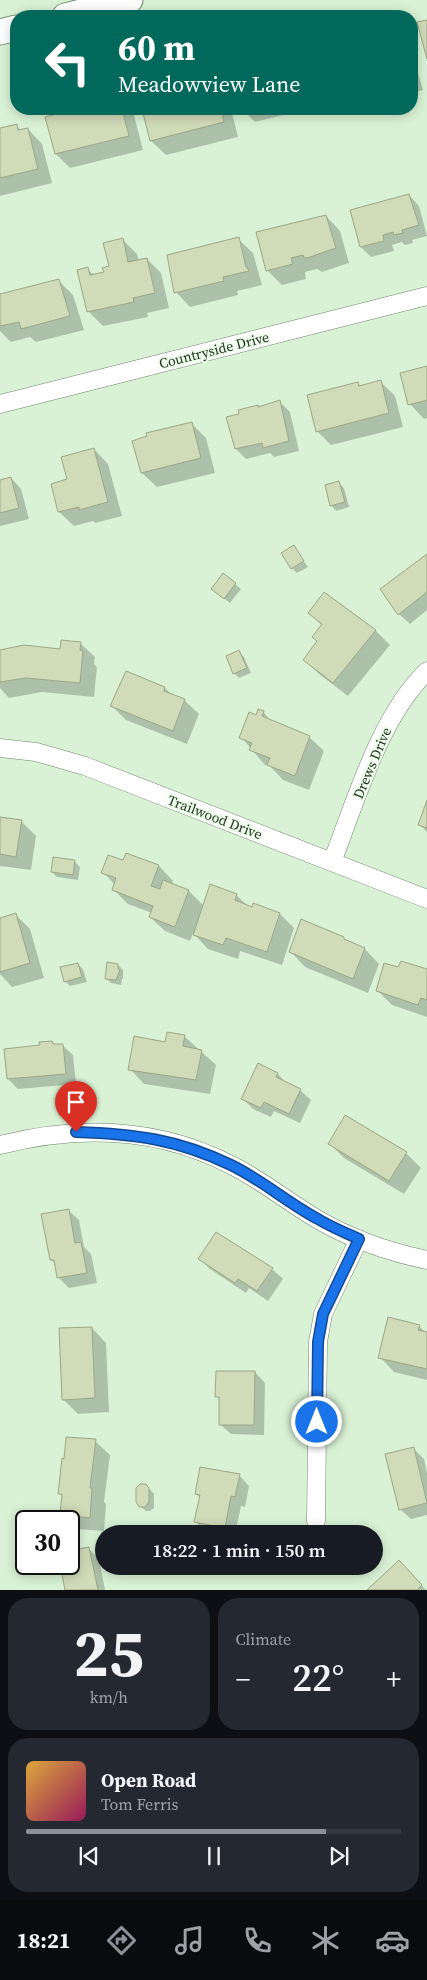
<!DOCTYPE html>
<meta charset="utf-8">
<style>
:root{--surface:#171b24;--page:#242831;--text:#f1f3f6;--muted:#9ea1a6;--line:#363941;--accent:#8c9099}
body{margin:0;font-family:"Source Serif 4",serif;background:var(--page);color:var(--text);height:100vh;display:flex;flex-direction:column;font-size:19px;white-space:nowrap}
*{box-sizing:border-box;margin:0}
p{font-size:16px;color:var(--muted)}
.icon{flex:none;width:28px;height:28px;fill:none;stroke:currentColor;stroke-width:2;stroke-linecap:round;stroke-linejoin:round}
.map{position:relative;height:1590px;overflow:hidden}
.sheet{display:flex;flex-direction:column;gap:8px;padding:8px;background:#0d0f14;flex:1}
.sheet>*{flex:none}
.banner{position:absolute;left:10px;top:10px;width:408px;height:105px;border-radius:20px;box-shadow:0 2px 12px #0003;background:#00695c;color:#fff;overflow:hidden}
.speed{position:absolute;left:15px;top:1510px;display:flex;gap:10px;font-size:25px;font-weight:700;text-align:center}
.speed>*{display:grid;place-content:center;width:65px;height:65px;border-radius:50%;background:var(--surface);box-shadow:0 2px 12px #0003;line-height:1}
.speed .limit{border:2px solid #111;border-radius:8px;background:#fff;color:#111}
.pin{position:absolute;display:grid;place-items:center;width:42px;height:42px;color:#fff;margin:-51px -21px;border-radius:50% 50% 50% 0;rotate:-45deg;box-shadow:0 0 5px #0007}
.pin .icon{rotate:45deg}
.me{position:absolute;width:55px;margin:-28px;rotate:0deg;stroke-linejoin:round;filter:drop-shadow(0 0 4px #0008)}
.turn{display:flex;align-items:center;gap:18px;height:105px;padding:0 25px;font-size:22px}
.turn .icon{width:65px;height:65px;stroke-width:2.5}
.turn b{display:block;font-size:35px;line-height:42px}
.big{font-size:38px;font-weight:600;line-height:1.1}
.sheet .card{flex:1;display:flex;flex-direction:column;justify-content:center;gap:8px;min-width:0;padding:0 18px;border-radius:20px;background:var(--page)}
.sheet .dial{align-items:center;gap:0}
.dial b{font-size:65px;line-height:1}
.song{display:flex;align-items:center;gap:15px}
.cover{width:60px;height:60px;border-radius:8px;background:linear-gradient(135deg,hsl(40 70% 55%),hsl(330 70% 35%))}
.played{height:5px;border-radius:2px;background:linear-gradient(90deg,var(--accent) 80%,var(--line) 80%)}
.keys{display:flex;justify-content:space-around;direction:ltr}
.heat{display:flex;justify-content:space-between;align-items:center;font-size:28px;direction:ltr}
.sheet .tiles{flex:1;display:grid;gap:8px;grid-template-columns:1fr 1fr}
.card:last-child{grid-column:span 2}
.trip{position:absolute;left:95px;top:1525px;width:288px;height:50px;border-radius:25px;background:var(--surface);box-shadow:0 2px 12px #0003;font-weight:600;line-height:50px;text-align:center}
.tab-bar{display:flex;height:80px;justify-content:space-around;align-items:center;background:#090b0e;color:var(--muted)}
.tab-bar .icon{width:35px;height:35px}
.tab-bar .selected{color:var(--accent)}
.tab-bar b{font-size:22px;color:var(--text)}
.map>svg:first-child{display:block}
.shadow{fill:#0003}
.building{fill:#d0dbb9;stroke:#9da686}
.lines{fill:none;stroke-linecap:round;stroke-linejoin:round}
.minor-casing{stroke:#70866d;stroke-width:19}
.secondary-casing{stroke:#70866d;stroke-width:27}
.minor{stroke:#fff;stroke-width:18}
.secondary{stroke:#fff;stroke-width:25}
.route-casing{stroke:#114b97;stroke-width:12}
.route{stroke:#1a73e8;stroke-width:9}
.labels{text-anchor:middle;stroke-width:4;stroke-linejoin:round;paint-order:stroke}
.street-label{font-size:14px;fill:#2a3328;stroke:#eafee7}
</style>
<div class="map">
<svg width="427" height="1590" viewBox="0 0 427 1590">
<rect width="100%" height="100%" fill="#d9f2d5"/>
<path class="shadow" d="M411,49L423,90L411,93Z
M77,109H128L134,115L143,150L70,168L56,154L70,110Z
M143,109H231L238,137L166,155L151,141Z
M242,109H307L255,122Z
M16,125L21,131L28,129L42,144L52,183L0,196V129Z
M409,195L419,206L427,236L412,240L413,243L405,245L402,242L392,245L394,251L371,257L361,247Z
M326,216L340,231L349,263L322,272L317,269L305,272L306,279L282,285L267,270Z
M238,239L253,253L262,285L237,291L238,295L190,307L176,292Z
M123,240L137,254L139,261L147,259L161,273L169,308L147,313L148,317L103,326L88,311L87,269L94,275L105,273L110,267Z
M59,281L73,295L84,330L36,342L30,337L11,342L0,331V295Z
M427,367V418L424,419L410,404Z
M381,382L395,396L403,427L331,445L317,431L358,383L361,387Z
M279,401L290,412L299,451L274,457L270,453L246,459L236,449L240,415L258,407L259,408Z
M191,423L206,438L215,473L157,487L142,473Z
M94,449L108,464L122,516L95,523L93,521L74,526L59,512L52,485L68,480Z
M11,478L21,489L29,519L0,526V481Z
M338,482L344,488L349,507L336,511L331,505Z
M294,547L308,567L297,573L292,568Z
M427,556V610L410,624L399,614Z
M223,574L241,589L230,603L218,594Z
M324,594L376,631L390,645L348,696L319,674L305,660L319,642L322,626L310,613Z
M80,643L95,657L94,664L97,667L94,697L42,692L9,698L0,688V651L61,650Z
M239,652L244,657L251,673L239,678L234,673Z
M165,688L172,695L184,700L199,714L187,744L126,720L112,706Z
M263,712L272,722L309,737L324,751L309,790L283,780L270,766L265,765L241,737L256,716Z
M427,804V832L420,825Z
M0,819L21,821L36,836L31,870L0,866Z
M127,854L159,866L173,881L172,885L189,891L204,906L236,895L248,906L280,914L294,928L282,965L240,951L238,959L208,949L193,933L190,941L165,931L150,917L152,913L128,904L114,890L115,885L103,872L124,862Z
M75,862L80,867L78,880L57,877L52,872Z
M15,914L30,929L44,978L12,987L0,974V918Z
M344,938L348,942L365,949L379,964L368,993L305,967L291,952Z
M78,964L83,969L87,982L70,986L65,981Z
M118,965L123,970V979H122L121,985L111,983L106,978Z
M399,969L427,970V1017L392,1005L377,990Z
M184,1036L216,1065L210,1094L144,1084L130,1069L166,1043Z
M52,1042L55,1045H62L73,1055L76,1084L18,1089L8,1079L41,1047Z
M278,1074L287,1084L300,1090L311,1100L300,1123L274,1111L271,1117L253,1109L242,1098Z
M346,1117L406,1153L421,1168L404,1194L344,1158L330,1144Z
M68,1210L79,1220L84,1247L91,1254L97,1283L69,1288L59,1278L56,1264L51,1260Z
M199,1258L272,1269L283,1279L268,1301L249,1288L246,1293L210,1269Z
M419,1326L427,1334V1380L394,1372L380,1357Z
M92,1328L106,1343L109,1412L78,1414L63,1399Z
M255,1372L265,1383L264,1435L231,1434L220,1424L221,1401L217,1396Z
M95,1441L110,1455L104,1502L106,1504L104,1531L76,1529L62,1515L63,1497L59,1493Z
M413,1448L424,1459L427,1473V1515L411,1519L400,1509Z
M239,1475L249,1486L245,1507L241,1506L235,1534L206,1532L196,1522L200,1498L196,1494Z
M146,1485L154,1494V1508L150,1511H146L140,1506Z
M89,1549L99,1559L105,1590H67L61,1564H69V1553Z
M410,1572L426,1590H369Z"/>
<path class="building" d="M427,20V59L417,22Z
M69,109H122L129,136L55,154L45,117L69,111Z
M142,109H221L224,122L150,141Z
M17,124L18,130L28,128L38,169L0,178V128Z
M409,194L419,225L402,230L403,233L394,235L393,232L383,235L384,241L360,247L350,210Z
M326,215L336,248L307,258H304L303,255L291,258L293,264L266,271L256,232Z
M239,237L246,267H247L249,271L223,277L224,281L174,293L167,255Z
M123,238L128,262L147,258L155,293L133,298L134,302L87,312L77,270L88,267L90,275L104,272L102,268L109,266L103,243Z
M59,279L70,316L21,329L19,322L0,326V294Z
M427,366V400L408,405L400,373Z
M381,380L389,413L316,432L307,395L358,382L359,386Z
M280,400L289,441L263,448L262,443L235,449L226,417L239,414L238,410L258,405V407Z
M192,422L201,458L141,473L132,441L147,436L146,433Z
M94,448L108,502L79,510V507L58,512L51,484L67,479L61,457Z
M11,477L19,508L0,513V480Z
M339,481L345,502L330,506L325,485Z
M294,545L304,561L291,569L281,553Z
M427,554V592L398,615L380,589Z
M223,573L236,583L224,599L211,589Z
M324,592L376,630L333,683L303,660L317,641L312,637L322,624L308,613Z
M61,640L81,642L80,650L83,651L80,683L26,678L0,682V650L24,645L60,649Z
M239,650L247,668L233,674L226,656Z
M126,671L165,687L164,691L185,699L173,731L110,706Z
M258,709L264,711L262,716L310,736L295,776L267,765L270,758L249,750L252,743L239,738L249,712L256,715Z
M427,800V828L418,825Z
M0,817L22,820L16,857L0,854Z
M126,853L159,865L151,886L160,889L163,880L189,890L175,927L149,917L153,906L112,890L116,878L101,873L108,855L123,860Z
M53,857L75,860L73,875L51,872Z
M210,884L237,894L235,900L252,907L253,903L280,913L267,952L226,938L223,945L193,935Z
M16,913L30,963L0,972V918Z
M301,919L344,937V939L365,948L353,979L289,952Z
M401,961L427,969V1000L421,998L418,1005L376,991L384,963L398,967Z
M107,962L118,964V969L120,970L116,980L105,979Z
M78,963L82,977L64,982L60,967Z
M167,1032L185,1035L183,1046L202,1050L196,1080L128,1070L134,1036L165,1042Z
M52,1041L53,1044H63L66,1074L7,1079L4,1049L40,1045L39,1042Z
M258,1063L278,1073L276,1077L301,1089L289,1114L264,1102L261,1108L241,1099Z
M345,1115L407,1152L389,1181L328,1144Z
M69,1209L75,1243L81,1242L87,1273L57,1278L54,1260H50L41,1214Z
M216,1232L273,1268L257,1291L238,1279L235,1283L198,1259Z
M388,1317L420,1325L418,1330L427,1332V1369L378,1358Z
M92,1327L95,1398L62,1400L59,1328Z
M216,1371H255L254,1425H219V1397H215Z
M66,1437L96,1439L90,1488H92L90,1518L60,1515L62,1494H58L62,1458L64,1459Z
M414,1447L427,1503L399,1510L385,1454Z
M200,1467L240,1474L235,1497L231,1496L225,1528L194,1522L200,1495L195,1494Z
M140,1484H146L149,1488V1502L145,1507H139L136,1502V1488Z
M89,1547L98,1590H65L60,1564H69V1551Z
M399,1560L422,1585L417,1590H367Z"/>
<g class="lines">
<g class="minor-casing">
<path id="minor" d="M0,404L427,296
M0,748L36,752L85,766L427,899
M332,862C356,801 379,718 427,671
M0,1145C79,1125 159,1127 233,1166C263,1181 288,1202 317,1219C351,1239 389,1252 427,1260
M316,1521L318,1342L323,1314L359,1239"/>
</g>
<g class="secondary-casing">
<path id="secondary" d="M65,16L130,0
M0,32L16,28"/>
</g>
<use href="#minor" class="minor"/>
<use href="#secondary" class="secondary"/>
</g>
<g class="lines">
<g class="route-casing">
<path id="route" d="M76,1132C135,1134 177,1139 231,1165C262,1180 288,1203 318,1219C331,1227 346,1233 359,1239L323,1314L318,1342L317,1422"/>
</g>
<use href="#route" class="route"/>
</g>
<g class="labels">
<g class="street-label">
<text transform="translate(214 350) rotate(-14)" y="5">Countryside Drive</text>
<text transform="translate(372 763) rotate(-67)" y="5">Drews Drive</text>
<text transform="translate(215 817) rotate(21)" y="5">Trailwood Drive</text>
</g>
</g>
</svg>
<div class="speed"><div class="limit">30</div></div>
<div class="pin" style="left:76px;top:1132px;background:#d93025"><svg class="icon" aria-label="arrive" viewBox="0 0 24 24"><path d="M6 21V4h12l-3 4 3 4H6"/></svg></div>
<svg class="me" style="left:317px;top:1422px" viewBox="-20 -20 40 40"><circle r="17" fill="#1a73e8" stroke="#fff" stroke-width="3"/><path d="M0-11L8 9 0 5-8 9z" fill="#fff"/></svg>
<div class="trip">18:22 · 1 min · 150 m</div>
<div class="banner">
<div class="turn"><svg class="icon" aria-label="left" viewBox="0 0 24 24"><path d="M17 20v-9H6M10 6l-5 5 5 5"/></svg><div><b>60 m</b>Meadowview Lane</div></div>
</div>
</div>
<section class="sheet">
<div class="tiles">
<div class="card dial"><b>25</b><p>km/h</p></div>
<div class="card"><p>Climate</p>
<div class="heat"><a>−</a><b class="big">22°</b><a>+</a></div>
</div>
<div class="card">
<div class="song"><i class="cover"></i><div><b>Open Road</b><p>Tom Ferris</p></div></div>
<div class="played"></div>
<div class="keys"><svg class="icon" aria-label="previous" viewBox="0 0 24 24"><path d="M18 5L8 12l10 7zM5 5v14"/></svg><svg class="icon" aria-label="pause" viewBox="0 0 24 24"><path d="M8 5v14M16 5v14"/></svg><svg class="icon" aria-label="next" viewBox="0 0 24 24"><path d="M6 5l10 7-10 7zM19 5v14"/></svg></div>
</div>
</div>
</section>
<nav class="tab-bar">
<b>18:21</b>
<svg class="icon selected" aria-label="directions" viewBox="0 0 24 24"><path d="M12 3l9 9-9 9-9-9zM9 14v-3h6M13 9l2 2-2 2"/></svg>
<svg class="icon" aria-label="music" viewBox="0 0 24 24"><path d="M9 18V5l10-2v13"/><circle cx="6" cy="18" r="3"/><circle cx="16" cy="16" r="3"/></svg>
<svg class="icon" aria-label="phone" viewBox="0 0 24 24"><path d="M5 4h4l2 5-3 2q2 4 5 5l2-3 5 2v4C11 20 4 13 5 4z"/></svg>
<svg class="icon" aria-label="climate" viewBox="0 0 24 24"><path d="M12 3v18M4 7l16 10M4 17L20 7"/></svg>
<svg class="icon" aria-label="car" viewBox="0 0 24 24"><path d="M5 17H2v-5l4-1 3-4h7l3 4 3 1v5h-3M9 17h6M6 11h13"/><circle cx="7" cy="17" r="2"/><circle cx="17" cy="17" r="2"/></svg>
</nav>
